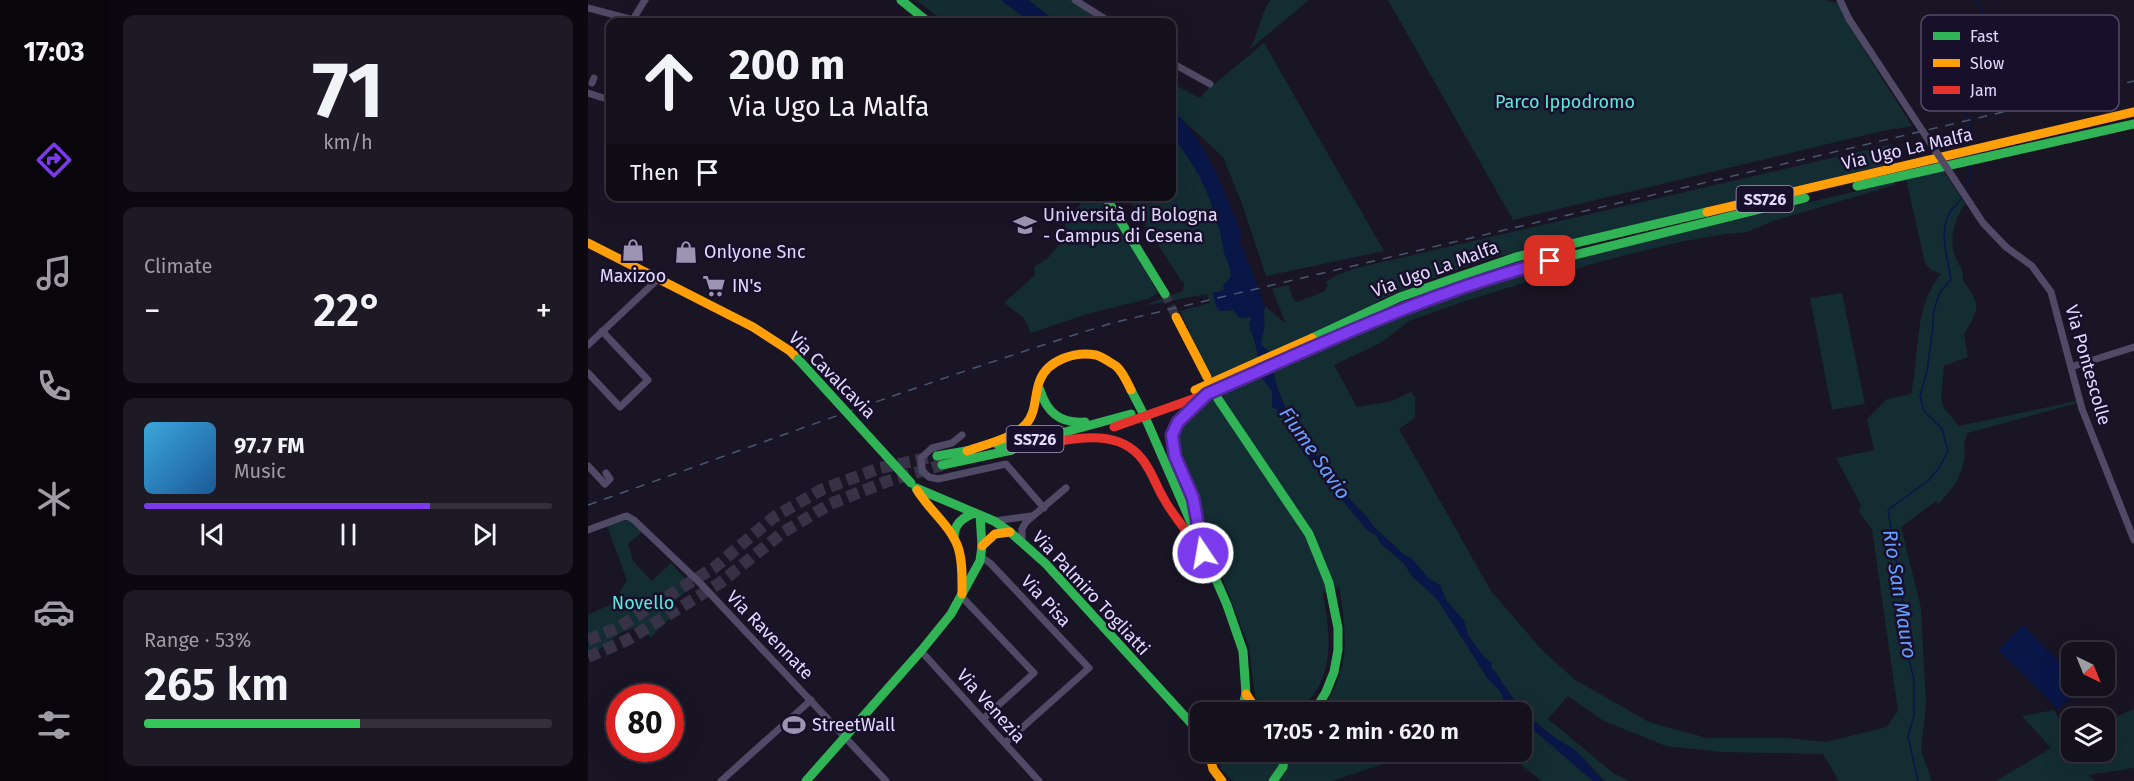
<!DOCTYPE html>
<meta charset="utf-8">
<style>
:root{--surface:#14101c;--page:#1d1925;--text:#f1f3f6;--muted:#9d9da3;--line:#33303b;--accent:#7c3aed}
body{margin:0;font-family:"Fira Sans",sans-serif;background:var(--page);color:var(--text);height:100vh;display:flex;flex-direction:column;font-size:22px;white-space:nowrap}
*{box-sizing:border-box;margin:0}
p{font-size:20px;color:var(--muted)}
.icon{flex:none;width:33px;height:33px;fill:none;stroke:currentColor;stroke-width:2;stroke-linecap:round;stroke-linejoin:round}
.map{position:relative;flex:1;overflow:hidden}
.panel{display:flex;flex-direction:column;gap:15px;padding:15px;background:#0b090f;width:480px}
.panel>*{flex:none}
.banner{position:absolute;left:18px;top:18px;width:570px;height:183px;border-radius:12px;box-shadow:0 6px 24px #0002,0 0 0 2px var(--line);background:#14101c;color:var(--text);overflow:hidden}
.needle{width:39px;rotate:137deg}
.buttons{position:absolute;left:1473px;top:642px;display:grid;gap:12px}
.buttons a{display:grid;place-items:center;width:54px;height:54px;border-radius:12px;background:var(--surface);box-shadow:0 6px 24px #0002,0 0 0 2px var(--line);font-size:30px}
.speed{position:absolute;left:18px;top:684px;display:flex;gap:12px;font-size:30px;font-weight:700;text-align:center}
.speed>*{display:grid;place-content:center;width:78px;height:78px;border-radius:50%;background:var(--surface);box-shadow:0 6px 24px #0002,0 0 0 2px var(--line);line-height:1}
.speed .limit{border:9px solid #d22;background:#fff;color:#111}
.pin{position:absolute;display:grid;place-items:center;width:51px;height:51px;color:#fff;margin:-26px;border-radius:12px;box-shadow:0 3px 9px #0006}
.me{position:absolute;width:66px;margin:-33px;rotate:348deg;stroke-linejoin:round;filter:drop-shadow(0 0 4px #0008)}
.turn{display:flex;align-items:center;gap:21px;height:126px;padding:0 24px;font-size:27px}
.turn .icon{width:78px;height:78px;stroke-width:2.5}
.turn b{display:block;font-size:42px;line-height:51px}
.then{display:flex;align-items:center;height:57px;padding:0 24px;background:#0003;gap:12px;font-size:22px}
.big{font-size:45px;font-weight:600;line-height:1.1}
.panel .tile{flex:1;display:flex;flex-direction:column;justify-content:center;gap:9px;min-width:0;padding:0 21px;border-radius:12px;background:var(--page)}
.panel .dial{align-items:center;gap:0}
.dial b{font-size:78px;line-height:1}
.song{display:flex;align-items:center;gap:18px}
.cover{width:72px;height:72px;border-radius:9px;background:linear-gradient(135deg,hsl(200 70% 55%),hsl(210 70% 35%))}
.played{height:6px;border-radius:3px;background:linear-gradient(90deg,var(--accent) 70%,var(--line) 70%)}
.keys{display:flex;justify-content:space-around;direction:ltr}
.heat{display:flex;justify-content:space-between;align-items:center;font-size:33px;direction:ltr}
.charge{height:9px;border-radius:4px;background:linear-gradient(90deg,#34c759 53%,var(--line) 0)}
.trip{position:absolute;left:602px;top:702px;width:342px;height:60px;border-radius:12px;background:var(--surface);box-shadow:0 6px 24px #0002,0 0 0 2px var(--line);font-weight:600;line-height:60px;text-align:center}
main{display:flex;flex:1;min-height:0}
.tab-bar{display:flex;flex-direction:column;width:108px;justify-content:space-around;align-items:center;background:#08060b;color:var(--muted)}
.tab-bar .icon{width:42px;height:42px}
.tab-bar .selected{color:var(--accent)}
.tab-bar b{font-size:27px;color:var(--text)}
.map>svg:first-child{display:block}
.green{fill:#132d33}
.water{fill:#091648}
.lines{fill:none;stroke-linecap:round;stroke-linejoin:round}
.stream{stroke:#091648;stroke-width:1.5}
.secondary-tunnel{stroke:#383246;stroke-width:9;stroke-dasharray:9 4.5;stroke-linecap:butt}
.highway-tunnel{stroke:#383246;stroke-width:12;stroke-dasharray:12 6;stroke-linecap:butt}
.street{stroke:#504a66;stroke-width:7}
.fast{stroke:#30b455;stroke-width:9}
.slow{stroke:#ff9f0a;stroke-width:9}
.jam{stroke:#e5322d;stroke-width:9}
.rail{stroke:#495870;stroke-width:1.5;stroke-dasharray:9 8;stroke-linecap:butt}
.street-bridge{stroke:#504a66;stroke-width:7}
.fast-bridge{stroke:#30b455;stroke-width:9}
.slow-bridge{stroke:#ff9f0a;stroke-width:9}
.jam-bridge{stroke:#e5322d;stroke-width:9}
.route-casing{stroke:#51269a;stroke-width:15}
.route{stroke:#7c3aed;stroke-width:10}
.labels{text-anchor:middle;stroke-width:5;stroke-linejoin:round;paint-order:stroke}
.shield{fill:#180f2b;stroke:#a69cbf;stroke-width:1.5}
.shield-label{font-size:16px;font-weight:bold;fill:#e3d9ff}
.park-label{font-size:18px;fill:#5ce8da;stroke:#180f2b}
.street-label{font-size:18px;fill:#e3d9ff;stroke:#180f2b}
.poi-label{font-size:18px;fill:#e3d9ff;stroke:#180f2b;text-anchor:start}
.water-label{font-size:20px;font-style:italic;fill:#67a1ff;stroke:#180f2b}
.key{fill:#180f2b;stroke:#554c6b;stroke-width:1.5}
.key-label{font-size:16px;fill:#e3d9ff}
</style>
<main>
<nav class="tab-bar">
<b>17:03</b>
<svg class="icon selected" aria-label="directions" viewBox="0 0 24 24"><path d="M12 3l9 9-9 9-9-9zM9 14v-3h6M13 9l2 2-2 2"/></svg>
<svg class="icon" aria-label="music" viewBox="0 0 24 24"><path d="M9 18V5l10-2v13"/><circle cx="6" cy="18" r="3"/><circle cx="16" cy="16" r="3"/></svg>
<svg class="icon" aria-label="phone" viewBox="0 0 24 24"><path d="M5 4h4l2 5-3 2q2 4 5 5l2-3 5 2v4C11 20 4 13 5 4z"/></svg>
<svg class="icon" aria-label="climate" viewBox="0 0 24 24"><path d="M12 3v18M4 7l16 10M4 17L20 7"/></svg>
<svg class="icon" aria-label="car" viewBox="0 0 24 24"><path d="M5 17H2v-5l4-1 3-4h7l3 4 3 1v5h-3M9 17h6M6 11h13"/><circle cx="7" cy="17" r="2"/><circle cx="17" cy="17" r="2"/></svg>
<svg class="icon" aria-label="filters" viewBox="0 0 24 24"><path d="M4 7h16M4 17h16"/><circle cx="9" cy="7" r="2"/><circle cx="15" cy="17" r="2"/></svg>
</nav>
<section class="panel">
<div class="tile dial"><b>71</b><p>km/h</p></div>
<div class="tile"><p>Climate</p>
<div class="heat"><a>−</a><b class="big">22°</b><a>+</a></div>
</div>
<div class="tile">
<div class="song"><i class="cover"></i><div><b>97.7 FM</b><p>Music</p></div></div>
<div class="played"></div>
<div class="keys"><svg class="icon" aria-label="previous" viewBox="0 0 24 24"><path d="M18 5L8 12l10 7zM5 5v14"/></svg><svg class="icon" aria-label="pause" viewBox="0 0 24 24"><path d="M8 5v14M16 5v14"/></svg><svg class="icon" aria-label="next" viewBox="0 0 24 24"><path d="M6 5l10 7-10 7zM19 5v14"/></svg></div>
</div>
<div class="tile"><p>Range · 53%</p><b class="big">265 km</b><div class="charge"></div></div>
</section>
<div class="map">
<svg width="1546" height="781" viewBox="0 0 1546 781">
<rect width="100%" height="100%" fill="#1a1525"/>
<path class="green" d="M328,0H413L443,22H357Z
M440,0H482L518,22H469Z
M682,0H721L661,50C671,33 672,16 682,0Z
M800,0H1237L1250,3L1273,45L1324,126L1294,131L925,220Z
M676,43L796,251L678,276L654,204L635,157L584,110V83L612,98L619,90Z
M584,137C607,162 622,194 631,227C634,236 634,246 637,255C641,265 642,265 643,277L635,285L637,290L625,293L632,311L645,310L652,318L664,316L661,325L667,342L674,378L684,391V407L690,410L726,466L779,530L788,535L793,544L816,563L823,575L850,600L900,679L913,692L916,700L926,712H733C763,667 759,639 751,587L735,593C743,639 748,681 708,712H683L672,704L667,696L661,647L618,535L606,481L591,445L592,426L611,407L635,395L611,352L592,311L622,303L619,294L560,305L559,304L595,291L596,283L592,279L540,197L584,196Z
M1304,144L1303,164L907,257L857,274L791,300L737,348L818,312L914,276L1306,182L1307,185L1188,220L1159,232L1138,234L1097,241L1037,255L997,266L974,275L955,277L877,301L821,321L794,342L746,365L769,407L804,401L823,392L827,397V418L811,429L903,591L954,650L986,679L1061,722L1119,738H1200L1238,742L1299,727L1310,711L1284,529L1271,512L1273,505L1248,458L1286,450L1279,419L1299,399L1323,394C1332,354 1325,307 1353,274L1343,270L1337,263L1318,179L1355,170L1377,204C1366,220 1360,240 1368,259C1372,267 1376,272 1375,281C1394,305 1391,310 1376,334L1380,357L1356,366L1353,398L1356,408L1371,426L1488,401L1489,403L1380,433C1373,446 1378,448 1376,460C1373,479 1362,491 1350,505L1348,501L1313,527L1333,608L1338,704L1333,751L1344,781H1251L1235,754L1133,752L1078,746L1016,721L980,696L960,719L1025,773L1041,781H1017L1015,779L987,750L967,738L933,710L880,635L876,621L858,600L852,585L841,579L823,558L816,555L786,527L779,517L764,502L715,440L699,412L673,345C673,338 675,335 676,328C677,320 675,314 677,306L698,324L684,289L701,285L704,297L709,302L737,291L740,285L738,282L751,274L769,268Z
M498,197H511L534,229L570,293L560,299L499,314L443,333L436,318L416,303L447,275L446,267L460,258L477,237V224Z
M1254,293L1277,404L1244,410L1222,298Z
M39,520L48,525L54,532L40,544L45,561L64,581L83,563L104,586L79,608L85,615L63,637L50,627L34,632L0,658V615L26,603L39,580L19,526Z
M1546,709V768L1500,775L1507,781H1408L1463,748L1434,716L1466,710L1472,721L1483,724L1484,752H1516L1517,722Z
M933,719L1005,781H954L917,752H933Z
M629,752H694L691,767L678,781H645L633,769Z
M702,752H831L744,781H690C699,773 701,762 702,752Z"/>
<path class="water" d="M413,0H440L469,22H443Z
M584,110C620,142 636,191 654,235L651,239L677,306C675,314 677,320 676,328C675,334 673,338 673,345L680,350L690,391L699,412L715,440L732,459L737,470L764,502L779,517L786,527L816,555L823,558L841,579L852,585L858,600L876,621L880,635L896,657L904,663L903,668L908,672C923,699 943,721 968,738C974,743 982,746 988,751C999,760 1005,773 1017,781H1005L933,719V712H926L916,700L913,692L900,679L850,600L823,575L816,563L793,544L788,535L779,530L715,452L695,417H689L690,410L684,407V391L674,378L667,342L661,325L664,317L652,318L645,310L632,311L628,307L625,293L637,290L635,285L643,277C642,265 641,265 637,255C634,246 634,236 631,227C622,194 607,162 584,137Z
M1435,625L1483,673L1484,686H1494L1470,709L1410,650Z"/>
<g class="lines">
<path class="stream" d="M1385,144L1377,105C1406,64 1415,46 1388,0
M1377,190L1382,178L1383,165
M1330,781L1320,737L1326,715V680L1320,655L1314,595L1300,510L1341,480L1351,468L1360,451L1354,429L1336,411L1332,396L1339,371L1345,327V315L1349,300L1353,291L1363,279C1360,259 1350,232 1362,212C1365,207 1371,203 1374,197"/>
<path class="secondary-tunnel" d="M577,294L588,317"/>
<path class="highway-tunnel" d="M0,640L29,628L127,567L186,517L233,490L292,468L349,456
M0,657L39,640L132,583L194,533L242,504L300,481L354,465"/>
<path class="street" d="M487,0L522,22
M1252,0L1261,19
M0,8L53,22
M47,21V16L57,0
M584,63L622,84
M4,83L6,78
M0,93L22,100
M1418,247L1444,266L1463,292L1494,409L1546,540
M0,345L70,279
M1483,367L1546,347
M0,373L32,407L60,380L14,331
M374,435L364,443L344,448L333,458L334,471L341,477L350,479L418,464L456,508
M0,466L17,484L22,479L18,473
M406,521L443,516
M0,530L35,517L39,516L46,520L113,584L298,781
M434,542V529L438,522L478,488
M392,556L402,563L501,668L417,743
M374,597L446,673L395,719
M333,651L451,781
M133,781L223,700"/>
<path class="fast" d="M313,0L340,22
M1269,186L1546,124
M517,196L577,294
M942,266L1217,198
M724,338L812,297L928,257L1119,212
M452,390C459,413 473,424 497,422
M543,390L557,417L639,605L655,651L658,694L653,712
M630,399L721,534L741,583L750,628V650L746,672L738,692L726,712
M410,445L477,432L543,414
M349,456L384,450
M354,465L424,450
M328,488L406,521L422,532L458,564L612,733
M366,538C366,524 374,518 386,513
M218,781L333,651L363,614L392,561L394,546L392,515
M685,781L695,767L697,752"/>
<path class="slow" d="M1119,212L1546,112
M0,243L165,327L202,351L210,359
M588,317L619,377
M379,451C398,444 424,439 438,424C449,412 446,394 452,380C460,360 487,351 508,355C513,356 523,363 528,366C535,372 539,382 543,390
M329,490C341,510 362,525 370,547C375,562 374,579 374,594
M609,525L605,498L587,456L584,435L590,422L618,395
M394,546L407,534L422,532
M658,694L670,712
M621,752L625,769L634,781"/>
<path class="jam" d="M732,344C800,315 869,283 942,266
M446,445C481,440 529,426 554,459C564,471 568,486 576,499C584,514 596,526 604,541"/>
<path class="rail" d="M0,505C174,443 348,378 524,323L1546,81"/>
<path class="street-bridge" d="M1261,19L1395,223L1418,247"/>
<path class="fast-bridge" d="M210,359L323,483
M660,376L732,344"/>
<path class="slow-bridge" d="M607,390L724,338"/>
<path class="jam-bridge" d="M526,427L619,394L660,376"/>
</g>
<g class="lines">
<g class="route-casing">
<path id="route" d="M615,553L605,498L587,456L584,435L590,422L619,394C731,345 843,291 962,261"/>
</g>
<use href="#route" class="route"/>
</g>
<defs>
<g id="university-bare" transform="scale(1.8)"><path d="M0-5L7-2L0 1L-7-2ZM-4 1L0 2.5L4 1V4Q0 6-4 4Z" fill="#9d94b3" stroke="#180f2b" stroke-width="2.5" paint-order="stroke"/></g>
<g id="shop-bare" transform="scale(1.8)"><path d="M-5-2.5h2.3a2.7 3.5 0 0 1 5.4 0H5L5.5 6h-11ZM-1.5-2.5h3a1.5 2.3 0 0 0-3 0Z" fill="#9d94b3" stroke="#180f2b" stroke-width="2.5" paint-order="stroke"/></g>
<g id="supermarket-bare" transform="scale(1.8)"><path d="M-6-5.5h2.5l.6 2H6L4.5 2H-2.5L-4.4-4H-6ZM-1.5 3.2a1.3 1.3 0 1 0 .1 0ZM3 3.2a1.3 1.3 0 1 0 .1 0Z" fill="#9d94b3" stroke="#180f2b" stroke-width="2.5" paint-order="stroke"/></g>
<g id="stadium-bare" transform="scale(1.8)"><path d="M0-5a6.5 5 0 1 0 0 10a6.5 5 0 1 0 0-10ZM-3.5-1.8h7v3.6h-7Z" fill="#9d94b3" stroke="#180f2b" stroke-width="2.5" paint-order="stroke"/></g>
</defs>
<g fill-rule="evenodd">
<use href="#university-bare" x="437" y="225"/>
<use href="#shop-bare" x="45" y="250"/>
<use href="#shop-bare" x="98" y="252"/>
<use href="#supermarket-bare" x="126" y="286"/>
<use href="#stadium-bare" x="206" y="725"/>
</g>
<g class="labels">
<g class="shield">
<rect x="1148.5" y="186" width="57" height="26" rx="4.5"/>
<rect x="418.5" y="426" width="57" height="26" rx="4.5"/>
</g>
<g class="shield-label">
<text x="1177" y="205">SS726</text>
<text x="447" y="445">SS726</text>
</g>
<g class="park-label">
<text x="977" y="108">Parco Ippodromo</text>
<text x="55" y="609">Novello</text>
</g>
<g class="street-label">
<text transform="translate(1319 149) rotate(-13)" y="6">Via Ugo La Malfa</text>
<text transform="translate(847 269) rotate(-20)" y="6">Via Ugo La Malfa</text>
<text transform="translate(1500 365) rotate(74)" y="6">Via Pontescolle</text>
<text transform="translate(244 375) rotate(45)" y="6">Via Cavalcavia</text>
<text transform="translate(503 593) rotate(47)" y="6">Via Palmiro Togliatti</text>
<text transform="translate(458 601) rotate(47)" y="6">Via Pisa</text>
<text transform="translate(182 635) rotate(46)" y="6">Via Ravennate</text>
<text transform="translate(403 706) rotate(48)" y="6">Via Venezia</text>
</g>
<g class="poi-label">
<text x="455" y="221">Università di Bologna<tspan x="455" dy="21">- Campus di Cesena</tspan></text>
<text x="116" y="258">Onlyone Snc</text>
<text x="45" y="282" text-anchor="middle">Maxizoo</text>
<text x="144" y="292">IN's</text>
<text x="224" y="731">StreetWall</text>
</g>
<g class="water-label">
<text transform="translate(727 453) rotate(55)" y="7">Fiume Savio</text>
<text transform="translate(1312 594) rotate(81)" y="7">Rio San Mauro</text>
</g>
</g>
<rect x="1333" y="15" width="198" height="96" rx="9" class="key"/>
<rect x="1345" y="32" width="27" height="8" fill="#30b455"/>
<rect x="1345" y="59" width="27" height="8" fill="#ff9f0a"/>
<rect x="1345" y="86" width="27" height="8" fill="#e5322d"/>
<g class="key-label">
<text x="1382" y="42">Fast</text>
<text x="1382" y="69">Slow</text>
<text x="1382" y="96">Jam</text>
</g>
</svg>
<div class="buttons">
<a><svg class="needle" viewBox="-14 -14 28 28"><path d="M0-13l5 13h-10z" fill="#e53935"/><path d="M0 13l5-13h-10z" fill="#9d9da3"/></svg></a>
<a><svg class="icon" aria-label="layers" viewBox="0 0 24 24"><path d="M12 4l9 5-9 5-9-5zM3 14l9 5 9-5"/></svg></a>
</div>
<div class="speed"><div class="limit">80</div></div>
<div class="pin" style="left:962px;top:261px;background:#d93025"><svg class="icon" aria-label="arrive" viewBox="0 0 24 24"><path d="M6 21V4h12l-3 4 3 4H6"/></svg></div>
<svg class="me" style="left:615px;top:553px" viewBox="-20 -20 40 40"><circle r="17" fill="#7c3aed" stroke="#fff" stroke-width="3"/><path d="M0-11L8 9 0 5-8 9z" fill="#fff"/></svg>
<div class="trip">17:05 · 2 min · 620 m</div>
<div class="banner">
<div class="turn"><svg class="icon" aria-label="ahead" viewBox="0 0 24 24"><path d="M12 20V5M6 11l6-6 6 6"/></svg><div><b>200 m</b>Via Ugo La Malfa</div></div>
<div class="then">Then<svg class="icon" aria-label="arrive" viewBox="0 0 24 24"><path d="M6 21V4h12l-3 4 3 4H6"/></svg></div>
</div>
</div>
</main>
